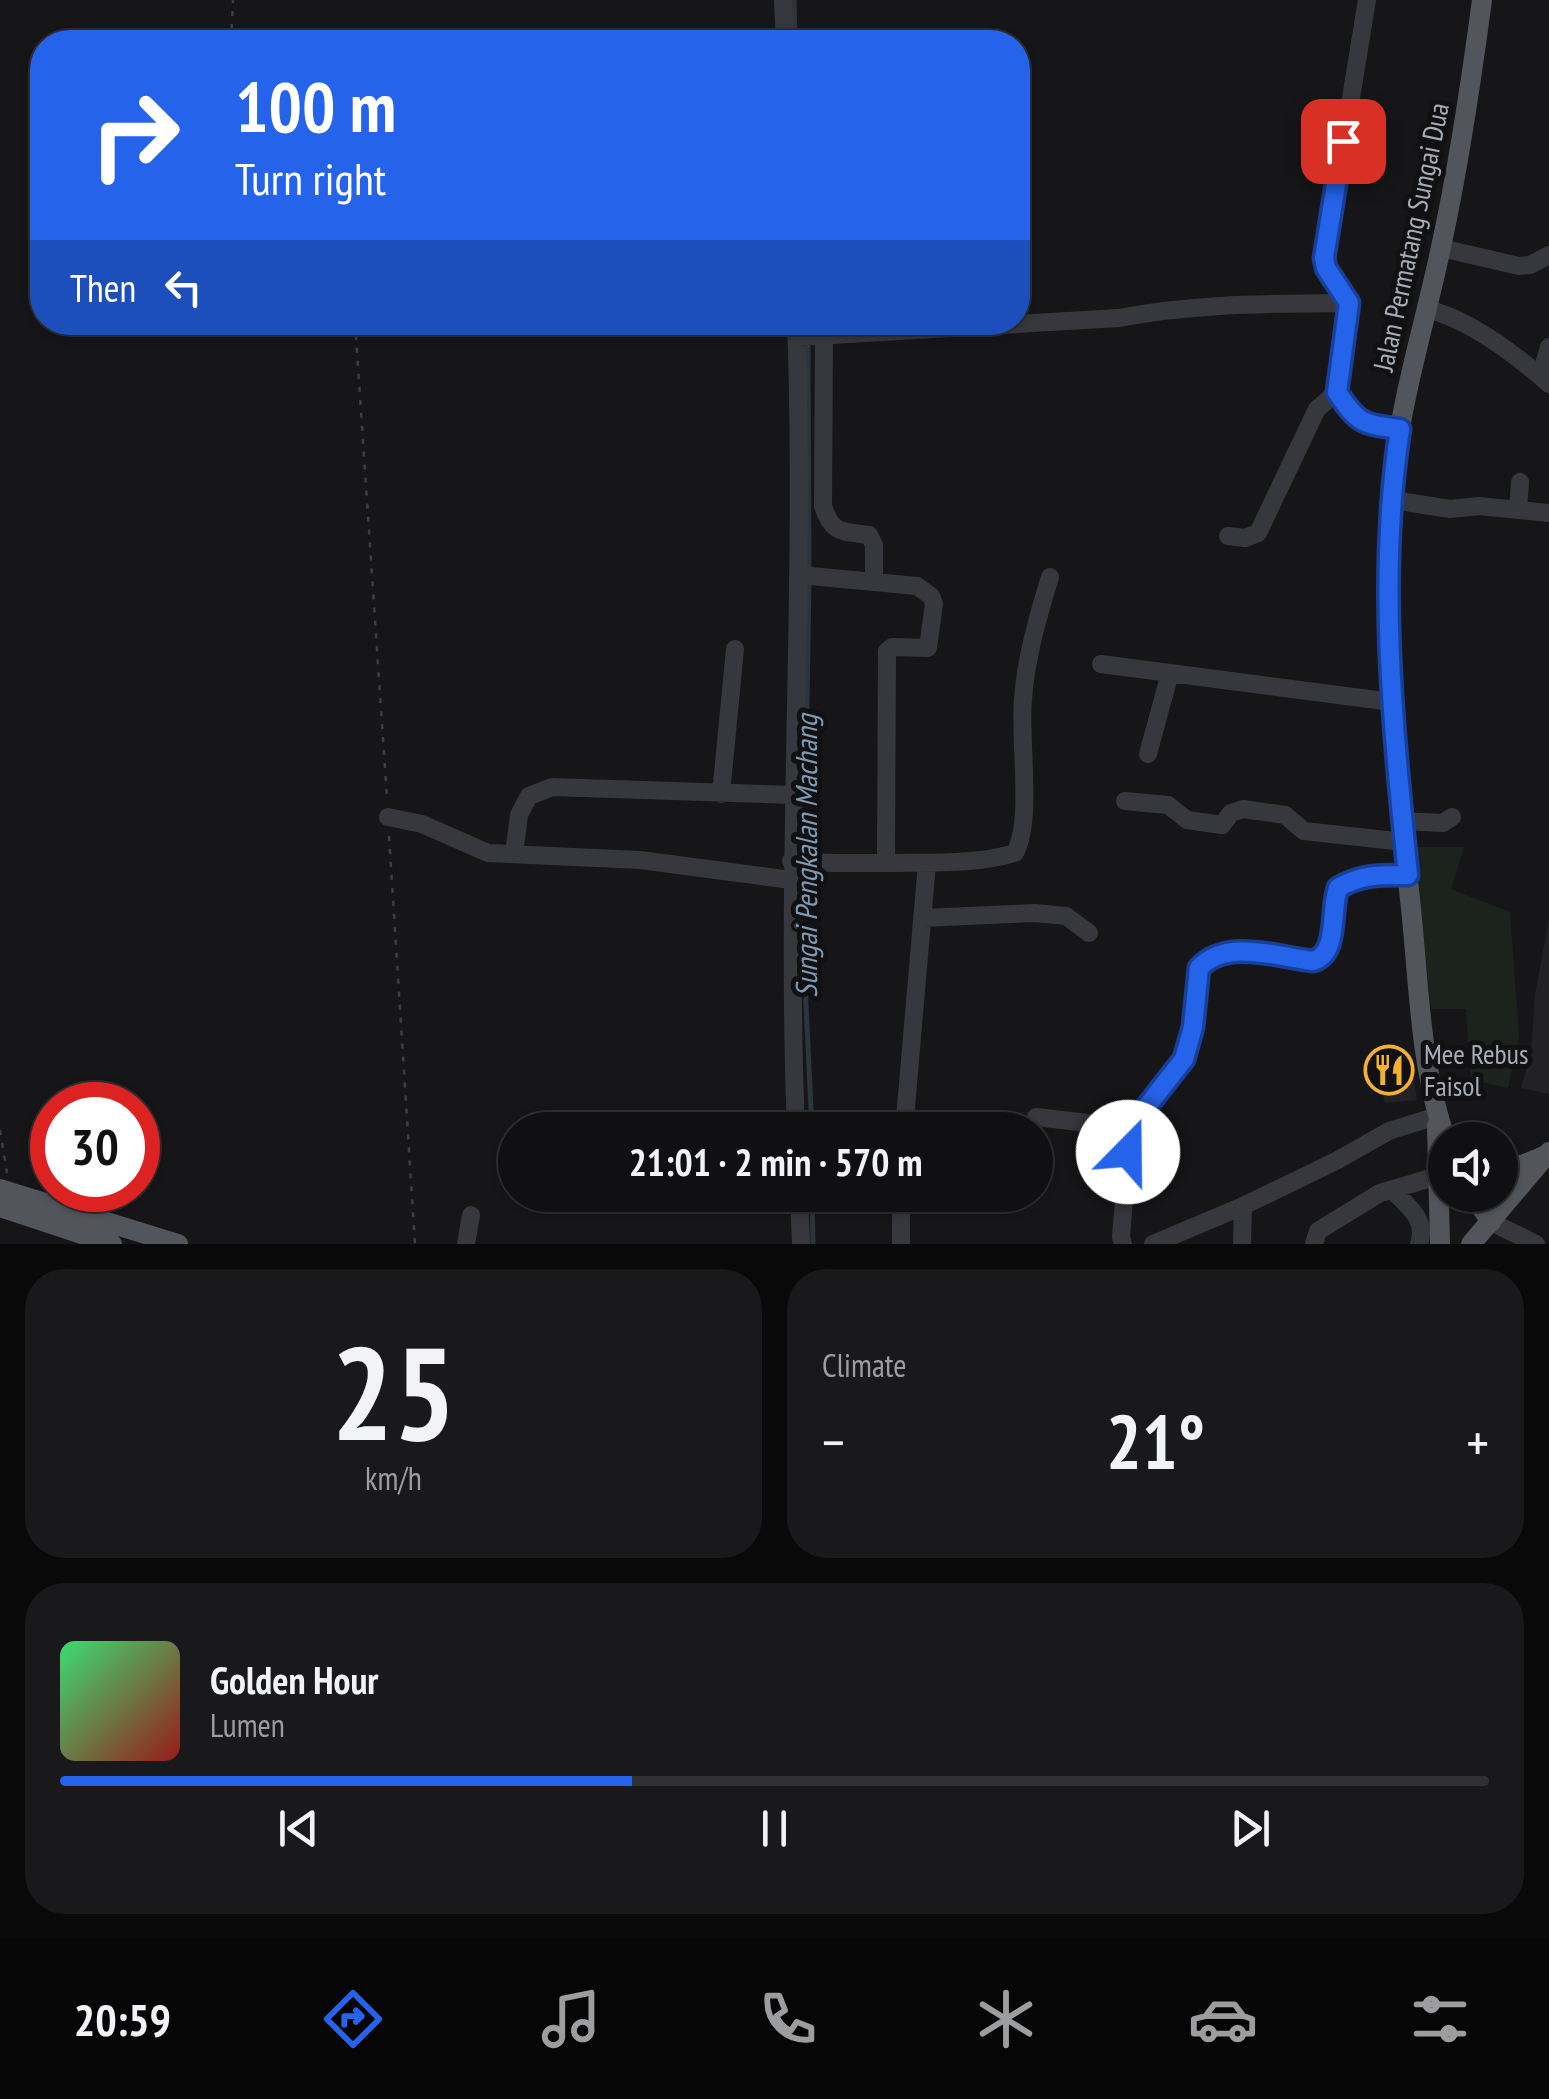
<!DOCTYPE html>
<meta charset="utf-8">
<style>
:root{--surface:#101012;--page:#19191b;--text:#f1f3f6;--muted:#9c9d9f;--line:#303032;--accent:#2563eb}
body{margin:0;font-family:"PT Sans Narrow",sans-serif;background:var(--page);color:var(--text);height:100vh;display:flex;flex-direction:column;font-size:38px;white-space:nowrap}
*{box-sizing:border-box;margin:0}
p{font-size:32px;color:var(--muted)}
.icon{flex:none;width:55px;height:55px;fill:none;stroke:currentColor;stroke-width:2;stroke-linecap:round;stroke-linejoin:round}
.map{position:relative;height:1244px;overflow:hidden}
.panel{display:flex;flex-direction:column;gap:25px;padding:25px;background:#09090a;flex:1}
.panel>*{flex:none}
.guide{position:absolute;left:30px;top:30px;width:1000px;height:305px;border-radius:40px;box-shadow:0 2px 8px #0004,0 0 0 2px var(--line);background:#2563eb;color:#fff;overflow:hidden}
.controls{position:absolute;left:1428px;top:1122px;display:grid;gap:20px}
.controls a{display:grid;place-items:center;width:90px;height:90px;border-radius:50%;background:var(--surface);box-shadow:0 2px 8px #0004,0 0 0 2px var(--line);font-size:50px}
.speed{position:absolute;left:30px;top:1082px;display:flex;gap:20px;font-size:50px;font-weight:700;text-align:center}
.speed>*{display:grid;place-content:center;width:130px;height:130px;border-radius:50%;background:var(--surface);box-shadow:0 2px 8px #0004,0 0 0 2px var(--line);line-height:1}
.speed .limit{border:15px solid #d22;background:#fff;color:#111}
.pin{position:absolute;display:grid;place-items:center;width:85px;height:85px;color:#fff;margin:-42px;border-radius:20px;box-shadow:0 5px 15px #0006}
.me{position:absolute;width:110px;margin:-55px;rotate:22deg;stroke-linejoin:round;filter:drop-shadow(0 0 8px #0008)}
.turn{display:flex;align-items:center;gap:35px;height:210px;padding:0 40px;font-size:45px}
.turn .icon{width:130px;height:130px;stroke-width:2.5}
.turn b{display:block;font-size:70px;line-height:85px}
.then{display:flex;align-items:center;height:95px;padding:0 40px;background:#0003;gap:20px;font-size:38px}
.big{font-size:75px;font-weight:700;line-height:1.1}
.panel .widget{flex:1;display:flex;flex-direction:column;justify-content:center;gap:15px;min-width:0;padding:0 35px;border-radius:40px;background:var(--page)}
.panel .dial{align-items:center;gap:0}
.dial b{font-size:130px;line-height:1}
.song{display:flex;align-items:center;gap:30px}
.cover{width:120px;height:120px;border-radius:15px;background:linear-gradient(135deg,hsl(140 70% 55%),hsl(0 70% 35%))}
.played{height:10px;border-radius:5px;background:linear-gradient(90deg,var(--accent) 40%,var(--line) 40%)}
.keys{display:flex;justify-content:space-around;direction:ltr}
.heat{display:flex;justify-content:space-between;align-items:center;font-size:55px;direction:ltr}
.panel .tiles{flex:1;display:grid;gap:25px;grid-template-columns:1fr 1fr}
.widget:last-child{grid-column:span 2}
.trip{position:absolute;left:498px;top:1112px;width:555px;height:100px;border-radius:50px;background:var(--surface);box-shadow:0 2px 8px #0004,0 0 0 2px var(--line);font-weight:700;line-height:100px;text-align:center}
.menu{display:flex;height:160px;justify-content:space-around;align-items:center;background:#060607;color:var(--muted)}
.menu .icon{width:70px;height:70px}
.menu .current{color:var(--accent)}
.menu b{font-size:45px;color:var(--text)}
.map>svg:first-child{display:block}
.built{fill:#222225}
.green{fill:#1c231d}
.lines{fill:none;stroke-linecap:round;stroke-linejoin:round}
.stream{stroke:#2c353c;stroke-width:5}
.path{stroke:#3d3f44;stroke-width:2.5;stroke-dasharray:5 8;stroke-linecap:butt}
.minor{stroke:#37383d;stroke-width:18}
.major{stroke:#53555c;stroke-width:20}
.route-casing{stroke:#184099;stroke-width:25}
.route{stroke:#2563eb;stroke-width:18}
.labels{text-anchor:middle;stroke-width:10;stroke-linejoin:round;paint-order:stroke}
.street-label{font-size:28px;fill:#a8adb8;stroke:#111113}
.poi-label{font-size:28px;fill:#a8adb8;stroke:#111113;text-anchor:start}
.water-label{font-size:30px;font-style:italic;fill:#7f9bb3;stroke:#111113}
</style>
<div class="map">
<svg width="1549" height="1244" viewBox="0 0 1549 1244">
<rect width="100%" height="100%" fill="#161618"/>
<path class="built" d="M1549,919V1094L1521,1088L1531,1053L1535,994Z
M1410,1053L1417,1100L1385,1103L1374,1061Z"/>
<path class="green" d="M1415,847H1464L1451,889L1510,912L1519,1037L1508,1088L1471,1080L1466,1009H1431Z"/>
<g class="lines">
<path class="stream" d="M794,0L795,42
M808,345L809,567
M809,583L803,941L812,1130
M812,1195L813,1244"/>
<path class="path" d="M231,42L233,0
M355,322L387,798
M389,836L415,1244
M0,1130L7,1173"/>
<path class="minor" d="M783,0L785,42
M1441,248L1519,266L1530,265L1549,255
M1427,309C1471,320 1515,354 1549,384
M824,335L823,506C832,534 841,531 869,535L874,545V582
M797,337L1119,318C1195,303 1271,304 1349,303
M1541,376L1549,347
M1337,392C1358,424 1364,424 1400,429
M1393,500L1450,509L1479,506L1549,513
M1518,509L1520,482
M1228,536L1245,538L1258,533L1317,409L1337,392L1349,303L1325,268V257L1367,0
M800,575L917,586L931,596L934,604L928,648L892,647L887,651L886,863
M1101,664L1392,702
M1148,754L1170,673
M721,794L735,649
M1125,801L1168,805L1187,820L1222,825L1231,813L1243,809L1285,815L1304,831L1404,842
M388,817L422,824L488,853L640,860L791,880
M1402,821L1443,823L1452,817
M514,853L519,815L529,796L552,787L794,795
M791,861C824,864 855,863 887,863C929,862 975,865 1015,853C1033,820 1019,740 1023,699C1026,658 1038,616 1050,577
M922,918L1035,913L1066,916L1089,933
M1036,1117L1130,1128
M796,1130C785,861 806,592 796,322
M904,1130L927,863
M1392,1190C1409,1207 1427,1219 1419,1244
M799,1195L801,1244
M901,1195V1244
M1491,1222L1536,1244
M466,1244L471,1215
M1123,1244L1121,1237L1130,1128L1184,1059L1193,1027L1199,968C1226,938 1278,957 1313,961C1339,954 1330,910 1338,888C1361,873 1381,875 1407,875
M1153,1244L1243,1206L1336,1161L1389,1131L1437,1116
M1242,1244L1243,1206
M1314,1244L1318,1231L1380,1193L1438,1176"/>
<path class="major" d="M1437,1126L1440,1244
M1446,1140C1420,1067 1419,985 1411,908C1395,762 1376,609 1395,462C1404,388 1426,319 1441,247C1459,165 1471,83 1482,0
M1500,1164L1522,1165L1544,1156
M0,1189L178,1244
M1473,1195L1491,1222
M0,1207L112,1244
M1471,1244L1549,1152"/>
</g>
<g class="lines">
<g class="route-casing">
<path id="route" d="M1128,1152L1130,1128L1184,1059L1193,1027L1199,968C1227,938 1277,957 1313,961C1339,954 1330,910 1338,888C1361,874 1381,875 1408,875C1393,727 1377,576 1400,429C1363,424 1358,424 1337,392L1349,303L1326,268L1324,258L1343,141"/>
</g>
<use href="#route" class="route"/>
</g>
<defs>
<g id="restaurant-ring" transform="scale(2.5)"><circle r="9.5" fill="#111113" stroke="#f2b134" stroke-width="1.5"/><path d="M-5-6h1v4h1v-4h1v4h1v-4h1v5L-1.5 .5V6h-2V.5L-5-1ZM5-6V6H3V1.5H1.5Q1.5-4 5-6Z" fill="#f2b134"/></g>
</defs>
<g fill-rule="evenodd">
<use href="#restaurant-ring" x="1389" y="1070"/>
</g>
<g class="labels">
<g class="street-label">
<text transform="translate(1411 237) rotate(-78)" y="10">Jalan Permatang Sungai Dua</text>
</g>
<g class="poi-label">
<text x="1424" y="1064">Mee Rebus<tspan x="1424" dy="32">Faisol</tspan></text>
</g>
<g class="water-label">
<text transform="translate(807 856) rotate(-90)" y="10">Sungai Pengkalan Machang</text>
</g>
</g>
</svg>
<div class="controls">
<a><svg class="icon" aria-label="sound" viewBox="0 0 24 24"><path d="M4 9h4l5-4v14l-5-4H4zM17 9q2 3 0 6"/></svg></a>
</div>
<div class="speed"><div class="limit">30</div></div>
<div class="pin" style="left:1343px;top:141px;background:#d93025"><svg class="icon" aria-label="arrive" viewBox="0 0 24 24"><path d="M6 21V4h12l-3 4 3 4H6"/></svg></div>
<svg class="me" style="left:1128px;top:1152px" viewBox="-20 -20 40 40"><circle r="19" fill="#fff"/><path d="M0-13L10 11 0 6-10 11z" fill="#2563eb"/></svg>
<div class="trip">21:01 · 2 min · 570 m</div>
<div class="guide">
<div class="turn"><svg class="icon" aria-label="right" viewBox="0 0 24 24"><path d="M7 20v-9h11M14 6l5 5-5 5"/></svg><div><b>100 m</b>Turn right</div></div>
<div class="then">Then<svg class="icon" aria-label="left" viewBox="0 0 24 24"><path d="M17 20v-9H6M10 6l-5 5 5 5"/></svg></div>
</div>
</div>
<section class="panel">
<div class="tiles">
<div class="widget dial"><b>25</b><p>km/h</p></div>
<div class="widget"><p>Climate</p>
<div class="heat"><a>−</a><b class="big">21°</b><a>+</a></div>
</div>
<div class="widget">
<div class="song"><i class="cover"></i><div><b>Golden Hour</b><p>Lumen</p></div></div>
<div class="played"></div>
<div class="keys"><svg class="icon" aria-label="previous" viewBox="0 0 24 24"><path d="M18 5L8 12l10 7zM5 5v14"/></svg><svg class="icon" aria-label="pause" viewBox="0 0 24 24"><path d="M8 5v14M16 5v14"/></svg><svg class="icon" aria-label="next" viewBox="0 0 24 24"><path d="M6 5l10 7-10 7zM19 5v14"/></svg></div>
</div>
</div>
</section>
<nav class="menu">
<b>20:59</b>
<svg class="icon current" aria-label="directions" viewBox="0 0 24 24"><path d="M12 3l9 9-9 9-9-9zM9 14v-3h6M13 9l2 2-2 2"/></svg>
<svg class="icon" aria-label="music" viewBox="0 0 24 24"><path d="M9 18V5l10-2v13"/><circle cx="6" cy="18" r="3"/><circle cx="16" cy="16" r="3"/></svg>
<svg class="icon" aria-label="phone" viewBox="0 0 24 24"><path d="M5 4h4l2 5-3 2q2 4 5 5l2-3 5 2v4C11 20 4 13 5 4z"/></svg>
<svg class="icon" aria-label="climate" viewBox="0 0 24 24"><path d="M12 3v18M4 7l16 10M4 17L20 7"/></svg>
<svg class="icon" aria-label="car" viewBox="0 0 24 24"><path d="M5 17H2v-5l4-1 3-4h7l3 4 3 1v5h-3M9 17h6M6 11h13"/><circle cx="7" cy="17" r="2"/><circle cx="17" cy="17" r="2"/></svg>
<svg class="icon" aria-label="filters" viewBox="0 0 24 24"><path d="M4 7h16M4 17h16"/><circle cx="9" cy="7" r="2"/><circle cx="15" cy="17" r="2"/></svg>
</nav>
